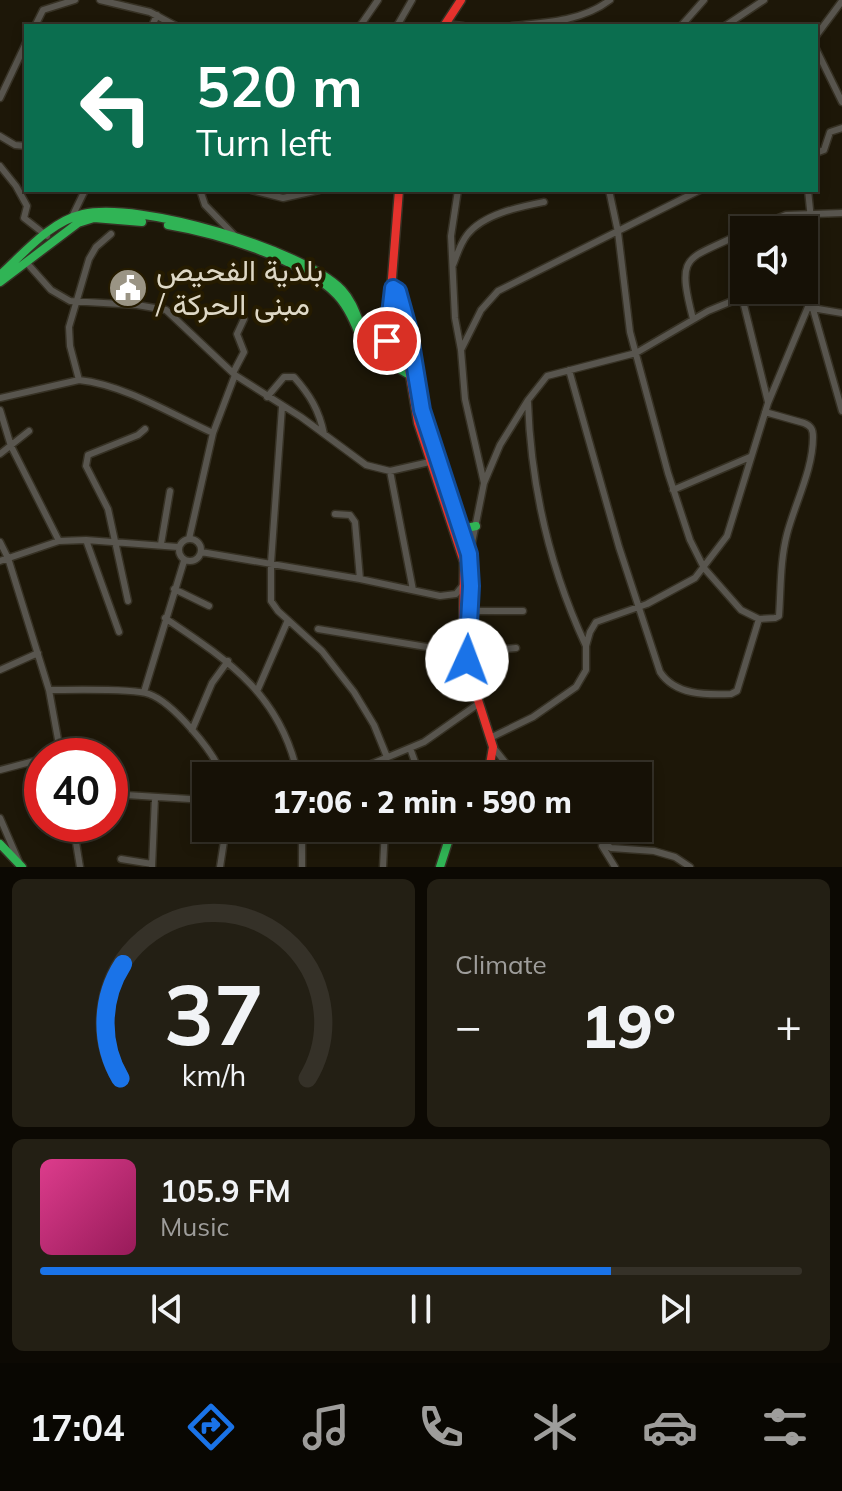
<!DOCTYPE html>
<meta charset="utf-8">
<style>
:root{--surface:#161106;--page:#231f14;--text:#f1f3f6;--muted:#9e9d9b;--line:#353128;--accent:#1a73e8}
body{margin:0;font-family:Mulish,Vazirmatn,sans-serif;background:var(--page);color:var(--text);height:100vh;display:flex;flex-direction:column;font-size:30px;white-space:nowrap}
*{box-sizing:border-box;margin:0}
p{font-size:26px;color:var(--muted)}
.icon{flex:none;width:44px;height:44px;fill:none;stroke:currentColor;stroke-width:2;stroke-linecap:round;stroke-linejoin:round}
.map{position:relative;height:867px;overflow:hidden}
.drawer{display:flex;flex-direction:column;gap:12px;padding:12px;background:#0c0903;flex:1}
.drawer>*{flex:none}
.top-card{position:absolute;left:24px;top:24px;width:794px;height:168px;border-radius:0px;box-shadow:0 4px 12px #0003,0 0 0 2px var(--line);background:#0b6e4f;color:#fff;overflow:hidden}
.buttons{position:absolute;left:730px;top:216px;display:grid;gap:16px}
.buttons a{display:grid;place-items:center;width:88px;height:88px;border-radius:0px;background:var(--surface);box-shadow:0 4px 12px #0003,0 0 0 2px var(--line);font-size:40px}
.speed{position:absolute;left:24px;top:738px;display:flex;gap:16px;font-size:40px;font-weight:700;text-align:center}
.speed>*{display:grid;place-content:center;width:104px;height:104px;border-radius:50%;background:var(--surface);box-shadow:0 4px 12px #0003,0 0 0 2px var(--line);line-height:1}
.speed .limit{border:12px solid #d22;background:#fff;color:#111}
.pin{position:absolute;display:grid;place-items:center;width:68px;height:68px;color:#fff;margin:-34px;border:4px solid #fff;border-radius:50%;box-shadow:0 2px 8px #0007}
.me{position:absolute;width:88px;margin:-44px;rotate:2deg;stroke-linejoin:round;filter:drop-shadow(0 0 6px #0008)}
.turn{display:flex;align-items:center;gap:28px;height:168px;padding:0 40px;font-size:36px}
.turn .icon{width:104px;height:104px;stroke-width:2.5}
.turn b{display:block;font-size:56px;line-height:68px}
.big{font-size:60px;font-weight:800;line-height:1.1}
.drawer .card{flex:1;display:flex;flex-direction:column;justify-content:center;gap:12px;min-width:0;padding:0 28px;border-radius:12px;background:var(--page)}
.drawer .dial{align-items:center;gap:0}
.dial svg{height:208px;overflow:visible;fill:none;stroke:var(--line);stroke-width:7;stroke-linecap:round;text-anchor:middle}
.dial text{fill:var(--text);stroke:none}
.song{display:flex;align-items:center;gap:24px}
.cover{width:96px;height:96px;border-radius:12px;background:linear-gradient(135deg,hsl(330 70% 55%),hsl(330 70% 35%))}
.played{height:8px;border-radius:4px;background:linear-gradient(90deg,var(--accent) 75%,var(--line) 75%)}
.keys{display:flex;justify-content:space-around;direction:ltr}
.heat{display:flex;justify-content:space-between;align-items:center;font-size:44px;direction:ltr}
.drawer .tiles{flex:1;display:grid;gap:12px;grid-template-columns:1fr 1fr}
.card:last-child{grid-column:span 2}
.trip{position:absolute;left:192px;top:762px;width:460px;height:80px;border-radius:0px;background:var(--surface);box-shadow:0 4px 12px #0003,0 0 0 2px var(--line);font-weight:800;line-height:80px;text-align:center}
.dock{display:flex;height:128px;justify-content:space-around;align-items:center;background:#090702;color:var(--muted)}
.dock .icon{width:56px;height:56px}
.dock .active{color:var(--accent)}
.dock b{font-size:36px;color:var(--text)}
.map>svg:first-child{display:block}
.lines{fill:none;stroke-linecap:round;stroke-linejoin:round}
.street-casing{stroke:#363124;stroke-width:9}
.fast-casing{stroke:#363124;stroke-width:11}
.jam-casing{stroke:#363124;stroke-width:11}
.street{stroke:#58554e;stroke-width:6}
.fast{stroke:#30b455;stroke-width:8}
.jam{stroke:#e5322d;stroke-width:8}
.route-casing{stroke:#114b97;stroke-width:20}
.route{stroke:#1a73e8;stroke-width:14}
.labels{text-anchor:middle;stroke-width:8;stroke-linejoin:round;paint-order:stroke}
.poi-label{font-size:30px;fill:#ded8c6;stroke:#251b00;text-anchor:start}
</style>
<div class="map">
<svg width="842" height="867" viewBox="0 0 842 867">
<rect width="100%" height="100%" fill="#1d1708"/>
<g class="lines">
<g class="street-casing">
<path id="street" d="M100,0L150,12L176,26
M446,24L463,26
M35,26L43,10L75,0
M152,26L157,15
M360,26L378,0
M397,26L412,0
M512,26C545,23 583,21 610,0
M681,26L704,0
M725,26L764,0
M816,36L842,1
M816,49L842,102
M0,98L26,43
M0,136L15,145L26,146
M816,153L824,150L830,132L842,128
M0,166L16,186L27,206L24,218L47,236
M200,190L205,205L237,238
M251,190L283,198L319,190
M458,190L451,236L455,318L461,350L465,399L484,483
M609,190L618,232L630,332L668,473L690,540L704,568L741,610L759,619L775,618L779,616C781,588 780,561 787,534C795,503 813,470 813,437C813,429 811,426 804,423L765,412
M71,219L85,190
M748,230L786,215L842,213
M26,262L51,290L70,301L137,305L166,310L235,375L301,417L366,465L390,471L434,461
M453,265C457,255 460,244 467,235C483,214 519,207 544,202
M742,297L768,402
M812,308L842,313
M813,309L842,411
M693,319C675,250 688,261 744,232
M461,350L481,310L498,291L700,190
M569,370L619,547L660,672C675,695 705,695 731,694L737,691L759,619
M233,373L244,352L237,334L244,319
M79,380L70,346L69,327L89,259L96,247L111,234
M267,397L284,377H294C310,395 319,410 324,434
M0,398L79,380C125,385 171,414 213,433
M528,402C531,487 550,569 586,646
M282,407L271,563V601L278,611L322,651L354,692L374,725L387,757
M0,410L11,446L59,541
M0,454L29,431
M390,471L413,590
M673,490L750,457
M335,514L350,515L355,522L360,579
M179 550a11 11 0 1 1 22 0a11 11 0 1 1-22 0Z
M189,539L213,433L235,375
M86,540L119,632
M0,542L8,558L49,690L61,756
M161,544L170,491
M201,552L360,579L440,596L456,594L464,584
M470,553L484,483L500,445L528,400L547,376L636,353L708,311L742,297L773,292L809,298
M0,561L59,541L86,540L178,547
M174,589L209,606
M128,601L108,509L86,466L88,455L138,435L145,429
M469,611H523
M165,618C229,661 281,695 298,776
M318,629L463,653L516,648
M0,670L38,653
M258,689L288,620
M49,690C70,690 133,688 149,694C172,702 215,752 222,776
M144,692L184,561
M192,730L212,683L228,661
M490,738L533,717L576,687L586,670V646L590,632L596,622L647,604L695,578L727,536L768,403L808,307L812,229L808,190
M493,747L516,776
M410,748L420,776
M369,765L373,776
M0,770L42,759
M331,776L369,765L424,742L478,704
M110,794L206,800
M0,818L19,862
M73,824L80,867
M582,828L611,848L654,851L675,857L690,867
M602,846L615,867
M121,859L152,864
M152,867L155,797
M220,867L226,828
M302,867V828
M383,867L385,828"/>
</g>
<g class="fast-casing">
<path id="fast" d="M168,225C216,233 303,259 337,295C352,311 359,335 368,355L374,360L385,361L393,348L398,291
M0,275C23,254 51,221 83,214C139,201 302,249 342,290C358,307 359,332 373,349L379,350
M0,282L78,223L94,218L142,222
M401,299L422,410L469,554L471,586L467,660
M385,361L408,374
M462,529L476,526
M0,844L22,867
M440,867L448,842L457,828"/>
</g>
<g class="jam-casing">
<path id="jam" d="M444,26L461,0
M404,339L418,423L464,562L463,653L493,747L488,776
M379,350L385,348L387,341L399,190"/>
</g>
<use href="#street" class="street"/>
<use href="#fast" class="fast"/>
<use href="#jam" class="jam"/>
</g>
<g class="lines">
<g class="route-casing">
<path id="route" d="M387,341L393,288L398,291L409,331L422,410L469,554L471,586L467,660"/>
</g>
<use href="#route" class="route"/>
</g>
<defs>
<g id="civic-disc" transform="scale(2)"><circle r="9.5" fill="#9a9484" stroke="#251b00"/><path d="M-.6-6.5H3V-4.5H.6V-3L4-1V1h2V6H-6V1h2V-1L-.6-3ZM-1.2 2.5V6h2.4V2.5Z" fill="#fff"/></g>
</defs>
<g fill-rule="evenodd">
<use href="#civic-disc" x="128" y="288"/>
</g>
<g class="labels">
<g class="poi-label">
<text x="156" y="281">بلدية الفحيص<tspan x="156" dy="34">/ مبنى الحركة</tspan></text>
</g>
</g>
</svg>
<div class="buttons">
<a><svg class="icon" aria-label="sound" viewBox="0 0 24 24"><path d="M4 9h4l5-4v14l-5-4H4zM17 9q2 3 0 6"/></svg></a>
</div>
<div class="speed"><div class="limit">40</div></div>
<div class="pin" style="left:387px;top:341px;background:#d93025"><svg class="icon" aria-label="arrive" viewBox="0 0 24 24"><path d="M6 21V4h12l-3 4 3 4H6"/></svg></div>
<svg class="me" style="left:467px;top:660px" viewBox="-20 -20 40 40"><circle r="19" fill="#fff"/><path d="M0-13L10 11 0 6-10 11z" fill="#1a73e8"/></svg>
<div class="trip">17:06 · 2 min · 590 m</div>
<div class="top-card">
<div class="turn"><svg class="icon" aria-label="left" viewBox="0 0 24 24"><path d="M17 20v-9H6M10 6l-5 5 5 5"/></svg><div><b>520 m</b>Turn left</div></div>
</div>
</div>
<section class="drawer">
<div class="tiles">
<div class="card dial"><svg viewBox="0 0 100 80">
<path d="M14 69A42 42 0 1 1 86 69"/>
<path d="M14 69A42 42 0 0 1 15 25" stroke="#1a73e8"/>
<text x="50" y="56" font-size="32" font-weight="700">37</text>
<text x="50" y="72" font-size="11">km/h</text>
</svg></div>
<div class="card"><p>Climate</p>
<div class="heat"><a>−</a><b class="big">19°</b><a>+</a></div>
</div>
<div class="card">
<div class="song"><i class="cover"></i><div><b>105.9 FM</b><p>Music</p></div></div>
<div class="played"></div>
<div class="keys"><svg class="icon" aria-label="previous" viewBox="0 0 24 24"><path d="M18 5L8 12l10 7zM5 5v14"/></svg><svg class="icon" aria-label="pause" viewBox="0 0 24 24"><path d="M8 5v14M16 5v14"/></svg><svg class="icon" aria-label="next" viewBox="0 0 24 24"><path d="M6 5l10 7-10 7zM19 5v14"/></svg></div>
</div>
</div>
</section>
<nav class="dock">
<b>17:04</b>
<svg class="icon active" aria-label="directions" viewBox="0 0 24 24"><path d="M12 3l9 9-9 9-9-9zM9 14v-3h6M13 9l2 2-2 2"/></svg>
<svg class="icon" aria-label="music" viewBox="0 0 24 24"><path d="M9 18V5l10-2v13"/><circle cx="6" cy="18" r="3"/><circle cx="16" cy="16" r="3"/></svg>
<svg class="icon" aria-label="phone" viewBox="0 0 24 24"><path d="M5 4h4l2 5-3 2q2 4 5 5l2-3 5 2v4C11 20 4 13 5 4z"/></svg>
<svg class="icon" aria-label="climate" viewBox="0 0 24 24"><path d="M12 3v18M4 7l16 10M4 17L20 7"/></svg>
<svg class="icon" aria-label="car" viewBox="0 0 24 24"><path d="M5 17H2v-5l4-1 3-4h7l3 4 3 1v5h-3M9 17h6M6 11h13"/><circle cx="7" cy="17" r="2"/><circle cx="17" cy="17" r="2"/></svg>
<svg class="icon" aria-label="filters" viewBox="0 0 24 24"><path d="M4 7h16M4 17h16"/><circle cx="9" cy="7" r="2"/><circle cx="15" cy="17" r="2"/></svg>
</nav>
